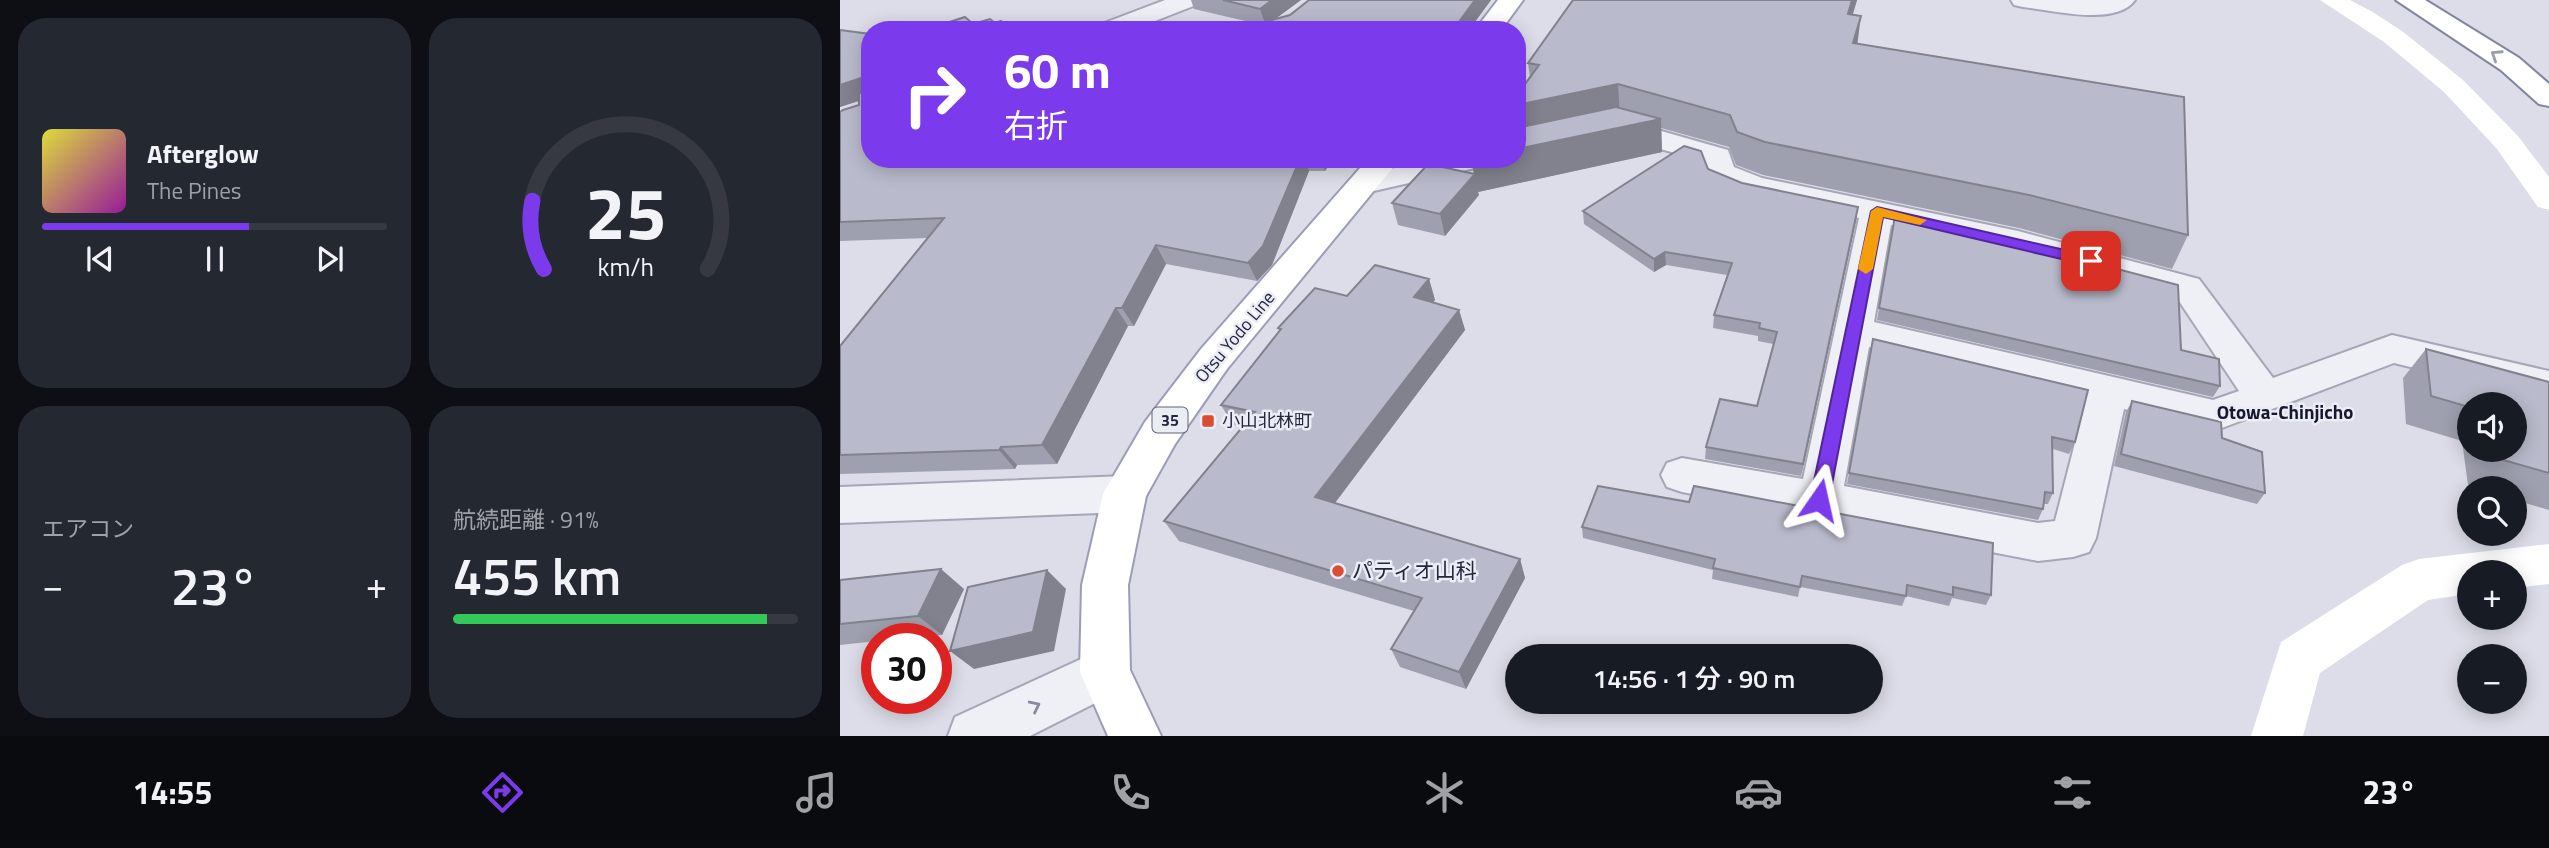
<!DOCTYPE html>
<html lang="ja">
<meta charset="utf-8">
<style>
:root{--surface:#171b24;--page:#242831;--text:#f1f3f6;--muted:#9ea1a6;--line:#363941;--accent:#7c3aed}
body{margin:0;font-family:"Titillium Web","Noto Sans JP",sans-serif;background:var(--page);color:var(--text);height:100vh;display:flex;flex-direction:column;font-size:26px;white-space:nowrap}
*{box-sizing:border-box;margin:0}
p{font-size:23px;color:var(--muted)}
.icon{flex:none;width:38px;height:38px;fill:none;stroke:currentColor;stroke-width:2;stroke-linecap:round;stroke-linejoin:round}
.map{position:relative;flex:1;overflow:hidden}
.drawer{display:flex;flex-direction:column;gap:18px;padding:18px;background:#0d0f14;width:840px}
.drawer>*{flex:none}
.top-card{position:absolute;left:21px;top:21px;width:665px;height:147px;border-radius:28px;box-shadow:0 4px 18px #0003;background:#7c3aed;color:#fff;overflow:hidden}
.buttons{position:absolute;left:1617px;top:392px;display:grid;gap:14px}
.buttons a{display:grid;place-items:center;width:70px;height:70px;border-radius:50%;background:var(--surface);box-shadow:0 4px 18px #0003;font-size:35px}
.speed{position:absolute;left:21px;top:623px;display:flex;gap:14px;font-size:35px;font-weight:700;text-align:center}
.speed>*{display:grid;place-content:center;width:91px;height:91px;border-radius:50%;background:var(--surface);box-shadow:0 4px 18px #0003;line-height:1}
.speed .limit{border:10px solid #d22;background:#fff;color:#111}
.pin{position:absolute;display:grid;place-items:center;width:60px;height:60px;color:#fff;margin:-30px;border-radius:14px;box-shadow:0 4px 10px #0006}
.me{position:absolute;width:77px;margin:-38px;rotate:11deg;stroke-linejoin:round;filter:drop-shadow(0 0 5px #0008)}
.turn{display:flex;align-items:center;gap:24px;height:147px;padding:0 28px;font-size:32px}
.turn .icon{width:91px;height:91px;stroke-width:2.5}
.turn b{display:block;font-size:49px;line-height:60px}
.big{font-size:52px;font-weight:600;line-height:1.1}
.drawer .card{flex:1;display:flex;flex-direction:column;justify-content:center;gap:10px;min-width:0;padding:0 24px;border-radius:28px;background:var(--page)}
.drawer .dial{align-items:center;gap:0}
.dial svg{height:182px;overflow:visible;fill:none;stroke:var(--line);stroke-width:7;stroke-linecap:round;text-anchor:middle}
.dial text{fill:var(--text);stroke:none}
.song{display:flex;align-items:center;gap:21px}
.cover{width:84px;height:84px;border-radius:10px;background:linear-gradient(135deg,hsl(60 70% 55%),hsl(300 70% 35%))}
.played{height:7px;border-radius:4px;background:linear-gradient(90deg,var(--accent) 60%,var(--line) 60%)}
.keys{display:flex;justify-content:space-around;direction:ltr}
.heat{display:flex;justify-content:space-between;align-items:center;font-size:38px;direction:ltr}
.charge{height:10px;border-radius:5px;background:linear-gradient(90deg,#34c759 91%,var(--line) 0)}
.drawer .tiles{flex:1;display:grid;gap:18px;grid-template-columns:repeat(2,1fr)}
.trip{position:absolute;left:665px;top:644px;width:378px;height:70px;border-radius:35px;background:var(--surface);box-shadow:0 4px 18px #0003;font-weight:600;line-height:70px;text-align:center}
.tabs{display:flex;height:112px;justify-content:space-around;align-items:center;background:#090b0e;color:var(--muted)}
.tabs .icon{width:49px;height:49px}
.tabs .active{color:var(--accent)}
.tabs b{font-size:32px;color:var(--text)}
main{display:flex;flex:1;min-height:0}
.map>svg:first-child{display:block}
.lines{fill:none;stroke-linecap:round;stroke-linejoin:round}
.street-casing{stroke:#a5a6b6;stroke-width:4}
.primary-casing{stroke:#9a9db5;stroke-width:4}
.highway-casing{stroke:#8285a0;stroke-width:4}
.street{fill:#efeff6;fill-rule:evenodd}
.secondary{fill:#fff;fill-rule:evenodd}
.primary{fill:#fff;fill-rule:evenodd}
.highway{fill:#fff;fill-rule:evenodd}
.wall{fill:#9fa0af;fill-rule:evenodd}
.shaded-wall{fill:#82828e}
.building{fill:#b9bacb;stroke:#82828e;stroke-width:2}
.oneway{stroke:#9c9da9}
.oneway2{stroke:#8a8a9b}
.route{fill:#7c3aed;stroke:#51269a;stroke-width:2}
.slow{fill:#f59e0b}
.poi-dot{fill:#db4c33;stroke:#ebedf5;stroke-width:2.5}
.labels{text-anchor:middle;stroke-width:5;stroke-linejoin:round;paint-order:stroke}
.shield{fill:#ebedf5;stroke:#606276;stroke-width:2}
.shield-label{font-size:16px;font-weight:bold;fill:#242640}
.street-label{font-size:18px;fill:#242640;stroke:#ebedf5}
.poi-label{font-size:18px;fill:#242640;stroke:#ebedf5;text-anchor:start}
.neighbourhood-label{font-size:19px;font-weight:bold;fill:#171830;stroke:#ebedf5}
.near-poi-label{font-size:21px;fill:#242640;stroke:#ebedf5;text-anchor:start}
</style>
<main>
<section class="drawer">
<div class="tiles">
<div class="card">
<div class="song"><i class="cover"></i><div><b>Afterglow</b><p>The Pines</p></div></div>
<div class="played"></div>
<div class="keys"><svg class="icon" aria-label="previous" viewBox="0 0 24 24"><path d="M18 5L8 12l10 7zM5 5v14"/></svg><svg class="icon" aria-label="pause" viewBox="0 0 24 24"><path d="M8 5v14M16 5v14"/></svg><svg class="icon" aria-label="next" viewBox="0 0 24 24"><path d="M6 5l10 7-10 7zM19 5v14"/></svg></div>
</div>
<div class="card dial"><svg viewBox="0 0 100 80">
<path d="M14 69A42 42 0 1 1 86 69"/>
<path d="M14 69A42 42 0 0 1 9 39" stroke="#7c3aed"/>
<text x="50" y="56" font-size="32" font-weight="700">25</text>
<text x="50" y="72" font-size="11">km/h</text>
</svg></div>
<div class="card"><p>エアコン</p>
<div class="heat"><a>−</a><b class="big">23°</b><a>+</a></div>
</div>
<div class="card"><p>航続距離 · 91%</p><b class="big">455 km</b><div class="charge"></div></div>
</div>
</section>
<div class="map">
<svg width="1709" height="736" viewBox="0 0 1709 736">
<rect width="100%" height="100%" fill="#dcdde8"/>
<g class="lines">
<g class="street-casing">
<path id="street" d="M325,0H359L356,5L292,30H255L259,25Z
M1171,0H1295C1276,27 1212,10 1183,7L1174,5Z
M779,119L888,150L894,167L922,178L1178,231L1359,279L1433,378L1552,335L1709,371V401L1554,363L1374,431L1284,409L1256,538L1249,552L1233,557L1198,561L842,492L827,487L821,475L827,463L842,458L963,479L1019,218L902,193L869,179L863,161L778,137L677,159V141ZM1051,225L1176,252L1335,295L1399,391L1373,400L1034,322ZM1029,347L1246,400L1215,521L1198,523L1004,486Z
M595,159H652L648,165L525,193L514,191L509,184L514,177Z
M285,476L300,481L307,494L300,507L285,512L0,523V487Z
M265,648L283,655L290,672L283,689L190,736H108L115,717Z"/>
</g>
<g class="primary-casing">
<path id="primary" d="M658,0H683L661,30H635Z
M528,159H560L387,369L335,444L306,496L288,585L290,670L321,736H268L240,672L242,585L263,494L305,422L361,349Z"/>
</g>
<g class="highway-casing">
<path id="highway" d="M1556,0H1585L1679,58L1709,84V106L1699,104L1661,70Z"/>
</g>
<use href="#street" class="street"/>
<path class="secondary" d="M1480,0H1510L1531,11L1562,31L1623,80L1678,136L1709,177V210L1698,207L1657,149L1604,92L1544,42Z
M1709,544V584L1675,588V572H1629V594L1588,600L1480,673L1463,736H1411L1441,642L1562,565L1579,559Z"/>
<use href="#primary" class="primary"/>
<use href="#highway" class="highway"/>
</g>
<path class="wall" d="M351,0H461L434,19L651,0L629,30H395L418,24L354,9Z
M733,0H1017L1012,15L1017,43L1348,235L1332,269L1179,228L923,175L896,165L889,147L821,128L822,152L638,192L639,195L605,236L558,225L552,203L634,174L631,159L690,77L688,63Z
M0,30L30,34V159H493L485,171H469L432,265L417,281L326,264L294,326H288L217,464L177,465L175,469L0,474V346L88,238L0,241V112L19,105V101L0,107Z
M868,169L902,183L1016,220L961,476L865,459L866,447L917,406L933,344L918,341V336L873,328L874,315L887,275L826,265L814,272L744,224L743,211Z
M1055,216L1341,350L1380,386L1373,397L1037,320Z
M589,279L595,300L592,302L619,310L625,330L495,503L680,559L685,578L626,689L560,667L551,649L574,611L339,541L324,521L403,427L393,425L381,405L439,331L438,328L507,296Z
M1033,339L1235,442L1229,454L1213,449V493L1208,504H1204L1203,509L1198,520L1007,484Z
M1586,349L1709,382V510L1675,500V488H1637L1628,485L1622,441L1566,424L1563,378ZM1629,404H1675V450H1629Z
M1292,401L1382,438L1425,493L1417,504L1274,466L1286,412Z
M758,486L1151,595L1146,605L1112,598L1109,606L1066,596L1062,606L960,587L958,597L872,579L873,570L743,538L742,527Z
M0,580L124,589L102,635L63,639H37V641L0,645Z"/>
<path class="shaded-wall" d="M432,0H461L426,26L420,9Z
M635,0H651L629,30H613Z
M1012,0H1017L1004,45L1008,14Z
M1021,16L1017,47L1013,43Z
M30,75V97L0,107V85Z
M778,84L780,116L677,138V105Z
M821,119L822,152L638,192L639,195L605,236L600,214L634,174L631,159H677V149Z
M460,159H465L469,171L432,265L417,281L408,263Z
M481,159H493L485,171Z
M1018,207L1016,220L961,476L963,464Z
M316,245L326,264L294,326L282,308Z
M825,252L826,265L814,272V259Z
M589,279L595,300L580,318L574,297Z
M276,308L288,326L217,464L202,445Z
M619,310L625,330L485,516L475,497Z
M161,447L177,465L175,469L159,450Z
M680,559L685,578L626,689L619,672Z
M101,569L124,589L102,635L78,616Z
M207,570L226,589L214,651L134,669L110,651Z"/>
<path class="building" d="M383,0H432L420,9Z
M469,0H635L613,30H395L450,15Z
M733,0H1012L1008,14L1021,16L1013,43L1344,97L1348,235L1189,195L925,142L897,132L890,115L778,84L677,105V95L699,65L688,63Z
M125,17L133,24L150,19L155,23L161,21L170,30H89L91,28Z
M0,30L30,34V75L0,85Z
M30,85V159H460L423,246L408,263L316,245L282,308H276L202,445L161,447L159,450L0,455V346L104,218L0,222V112L3,110L19,105V94Z
M776,107L821,119L677,149V128Z
M844,146L861,151L868,169L902,183L1018,207L963,464L866,447L880,399L917,406L937,332L919,328L920,323L874,315L892,263L825,252L814,259L743,211Z
M588,164L635,174L600,214L552,203Z
M1055,216L1179,243L1338,285L1341,350L1379,359L1380,386L1039,308Z
M535,265L589,279L574,297L619,310L475,497L680,559L619,672L551,649L582,598L324,521L415,412L381,405L441,329L438,328L475,288L507,296Z
M1033,339L1248,390L1235,442L1212,437L1213,493L1205,492L1203,509L1009,473Z
M1586,349L1709,382V473L1656,458L1655,450H1675V404H1629V407L1591,396Z
M1292,401L1381,422L1382,438L1422,452L1425,493L1281,454Z
M758,486L849,502L854,486L1153,543L1151,595L1113,587V595L1067,585L1066,596L962,576L960,587L873,568L875,559L742,527Z
M101,569L78,616L0,624V580Z
M207,570L193,632L110,651L128,587Z"/>
<defs><path id="oneway-chevron" d="M-2-3.5L2.5 0L-2 3.5" fill="none" stroke-width="1.6" stroke-linecap="round" stroke-linejoin="round" transform="scale(1.75)"/></defs>
<use class="oneway" href="#oneway-chevron" transform="translate(1656 55) rotate(-147)"/>
<use class="oneway2" href="#oneway-chevron" transform="translate(195 706) rotate(-26)"/>
<path class="route" d="M1037,207L1251,256L1258,261L1251,266L1043,217L989,500L979,508L970,500L1031,211Z"/>
<path class="slow" d="M1037,207L1087,220L1080,225L1043,217L1033,269L1026,274L1018,269L1031,211Z"/>
<g class="poi-dot">
<rect x="361" y="414" width="14" height="14" rx="3.5"/>
<circle cx="498" cy="571" r="7"/>
</g>
<g class="labels">
<rect class="shield" x="312.5" y="407.5" width="35" height="25" rx="5"/>
<g class="shield-label">
<text x="330" y="426">35</text>
</g>
<g class="street-label">
<text transform="translate(395 337) rotate(-50)" y="6">Otsu Yodo Line</text>
</g>
<g class="poi-label">
<text x="382" y="427">小山北林町</text>
</g>
<g class="neighbourhood-label">
<text x="1445" y="419">Otowa-Chinjicho</text>
</g>
<g class="near-poi-label">
<text x="512" y="578">パティオ山科</text>
</g>
</g>
</svg>
<div class="buttons">
<a><svg class="icon" aria-label="sound" viewBox="0 0 24 24"><path d="M4 9h4l5-4v14l-5-4H4zM17 9q2 3 0 6"/></svg></a>
<a><svg class="icon" aria-label="search" viewBox="0 0 24 24"><circle cx="10" cy="10" r="6"/><path d="M15 15l6 6"/></svg></a>
<a>+</a>
<a>−</a>
</div>
<div class="speed"><div class="limit">30</div></div>
<div class="pin" style="left:1251px;top:261px;background:#d93025"><svg class="icon" aria-label="arrive" viewBox="0 0 24 24"><path d="M6 21V4h12l-3 4 3 4H6"/></svg></div>
<svg class="me" style="left:979px;top:500px" viewBox="-20 -20 40 40"><path d="M0-17L14 15 0 8-14 15z" fill="#7c3aed" stroke="#fff" stroke-width="4"/></svg>
<div class="trip">14:56 · 1 分 · 90 m</div>
<div class="top-card">
<div class="turn"><svg class="icon" aria-label="right" viewBox="0 0 24 24"><path d="M7 20v-9h11M14 6l5 5-5 5"/></svg><div><b>60 m</b>右折</div></div>
</div>
</div>
</main>
<nav class="tabs">
<b>14:55</b>
<svg class="icon active" aria-label="directions" viewBox="0 0 24 24"><path d="M12 3l9 9-9 9-9-9zM9 14v-3h6M13 9l2 2-2 2"/></svg>
<svg class="icon" aria-label="music" viewBox="0 0 24 24"><path d="M9 18V5l10-2v13"/><circle cx="6" cy="18" r="3"/><circle cx="16" cy="16" r="3"/></svg>
<svg class="icon" aria-label="phone" viewBox="0 0 24 24"><path d="M5 4h4l2 5-3 2q2 4 5 5l2-3 5 2v4C11 20 4 13 5 4z"/></svg>
<svg class="icon" aria-label="climate" viewBox="0 0 24 24"><path d="M12 3v18M4 7l16 10M4 17L20 7"/></svg>
<svg class="icon" aria-label="car" viewBox="0 0 24 24"><path d="M5 17H2v-5l4-1 3-4h7l3 4 3 1v5h-3M9 17h6M6 11h13"/><circle cx="7" cy="17" r="2"/><circle cx="17" cy="17" r="2"/></svg>
<svg class="icon" aria-label="filters" viewBox="0 0 24 24"><path d="M4 7h16M4 17h16"/><circle cx="9" cy="7" r="2"/><circle cx="15" cy="17" r="2"/></svg>
<b>23°</b>
</nav>
